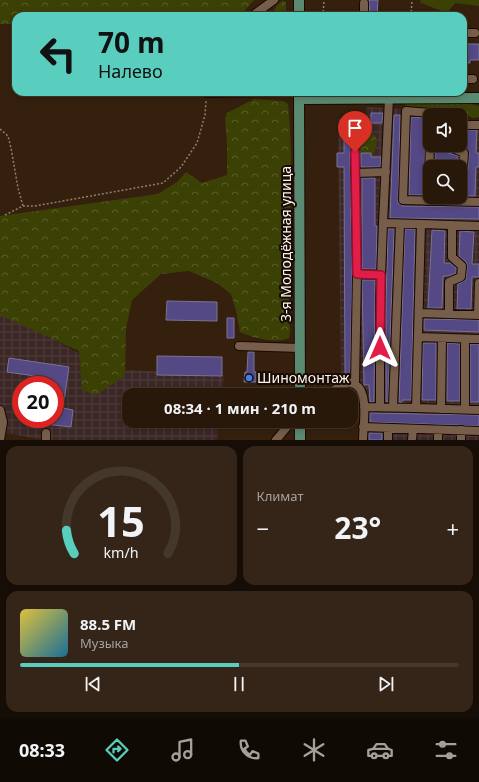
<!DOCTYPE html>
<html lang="ru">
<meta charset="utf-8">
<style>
:root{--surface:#28180a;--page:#342518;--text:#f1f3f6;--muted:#a5a09c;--line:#44372b;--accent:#59cebe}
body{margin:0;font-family:"Noto Sans",sans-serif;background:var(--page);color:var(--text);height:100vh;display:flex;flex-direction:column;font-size:15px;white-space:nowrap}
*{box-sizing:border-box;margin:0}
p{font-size:13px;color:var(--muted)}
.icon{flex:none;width:22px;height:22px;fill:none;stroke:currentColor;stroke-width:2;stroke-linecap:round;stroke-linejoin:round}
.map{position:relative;height:440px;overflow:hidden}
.panel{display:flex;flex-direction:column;gap:6px;padding:6px;background:#160d06;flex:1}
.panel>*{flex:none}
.banner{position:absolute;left:12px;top:12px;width:455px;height:84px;border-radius:12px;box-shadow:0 2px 6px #0003,0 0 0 1px var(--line);background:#59cebe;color:#111;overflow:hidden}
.tools{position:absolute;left:423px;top:108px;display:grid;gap:8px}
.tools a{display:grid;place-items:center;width:44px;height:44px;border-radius:8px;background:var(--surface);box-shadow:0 2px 6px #0003,0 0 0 1px var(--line);font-size:20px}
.speed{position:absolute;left:12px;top:376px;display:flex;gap:8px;font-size:20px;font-weight:700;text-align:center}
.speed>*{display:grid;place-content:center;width:52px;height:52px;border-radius:50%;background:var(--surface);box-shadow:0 2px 6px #0003,0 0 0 1px var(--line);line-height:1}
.speed .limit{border:6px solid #d22;background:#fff;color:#111}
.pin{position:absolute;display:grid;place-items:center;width:34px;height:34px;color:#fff;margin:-41px -17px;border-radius:50% 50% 50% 0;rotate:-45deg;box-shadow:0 0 4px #0007}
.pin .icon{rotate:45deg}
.me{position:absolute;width:44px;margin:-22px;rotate:0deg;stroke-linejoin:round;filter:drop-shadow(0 0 3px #0008)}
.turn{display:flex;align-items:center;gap:14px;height:84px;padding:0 20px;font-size:18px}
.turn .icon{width:52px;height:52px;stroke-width:2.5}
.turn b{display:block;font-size:28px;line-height:34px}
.big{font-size:30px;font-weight:700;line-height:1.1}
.panel .widget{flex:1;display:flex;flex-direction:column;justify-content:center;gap:6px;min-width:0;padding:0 14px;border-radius:12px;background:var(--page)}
.panel .dial{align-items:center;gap:0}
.dial svg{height:104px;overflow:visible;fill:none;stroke:var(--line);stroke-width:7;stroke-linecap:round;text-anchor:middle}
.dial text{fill:var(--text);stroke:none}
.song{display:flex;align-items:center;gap:12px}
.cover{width:48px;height:48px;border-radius:6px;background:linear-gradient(135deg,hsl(50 70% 55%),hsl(200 70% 35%))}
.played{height:4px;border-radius:2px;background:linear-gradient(90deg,var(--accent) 50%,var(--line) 50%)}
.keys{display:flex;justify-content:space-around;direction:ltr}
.heat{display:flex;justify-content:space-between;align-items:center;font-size:22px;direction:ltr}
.panel .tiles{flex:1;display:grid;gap:6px;grid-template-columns:1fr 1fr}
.widget:last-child{grid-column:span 2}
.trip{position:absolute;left:122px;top:388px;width:236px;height:40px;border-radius:12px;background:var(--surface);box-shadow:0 2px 6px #0003,0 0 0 1px var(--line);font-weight:700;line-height:40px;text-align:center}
.dock{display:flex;height:64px;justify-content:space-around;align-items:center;background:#100a04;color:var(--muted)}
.dock .icon{width:28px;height:28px}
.dock .selected{color:var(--accent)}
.dock b{font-size:18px;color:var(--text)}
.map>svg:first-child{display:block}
.industrial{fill:url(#industrial-grid);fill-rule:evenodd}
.forest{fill:url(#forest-crowns)}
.park{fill:#3b4105}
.building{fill:#544885;stroke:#797592}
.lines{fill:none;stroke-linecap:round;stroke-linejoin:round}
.minor-casing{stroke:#1c0800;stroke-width:10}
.major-casing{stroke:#1c0800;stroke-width:12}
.path{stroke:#907f70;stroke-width:1.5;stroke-dasharray:2 2;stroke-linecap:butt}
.minor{stroke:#775e4a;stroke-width:8}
.major{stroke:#5a8a72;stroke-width:10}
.route-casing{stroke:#92132f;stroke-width:10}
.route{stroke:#e11d48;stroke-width:7}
.shop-dot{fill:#3f7fe0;stroke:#160c05;stroke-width:1.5}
.labels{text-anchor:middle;stroke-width:4;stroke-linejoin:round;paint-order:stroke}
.street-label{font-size:14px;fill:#fff2e9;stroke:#160c05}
.poi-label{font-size:14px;fill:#fff2e9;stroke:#160c05;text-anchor:start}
</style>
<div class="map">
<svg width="479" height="440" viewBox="0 0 479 440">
<defs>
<pattern id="industrial-grid" width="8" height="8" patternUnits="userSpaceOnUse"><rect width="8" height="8" fill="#3b2726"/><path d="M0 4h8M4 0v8" fill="none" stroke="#4f3c3b"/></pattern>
<pattern id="forest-crowns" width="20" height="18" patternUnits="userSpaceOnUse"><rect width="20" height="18" fill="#3b4105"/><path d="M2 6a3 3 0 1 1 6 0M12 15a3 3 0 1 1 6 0" fill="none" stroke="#585d29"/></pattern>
</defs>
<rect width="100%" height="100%" fill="#35200d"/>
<path class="industrial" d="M367,107L449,112L430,115V145H460V120L479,121V440H359L360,400L341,375L338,119L365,118ZM430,167H460V197H430Z
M0,310L82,355L84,349L127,370L224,375L222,395H129V421H219L217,440H44L0,432ZM21,385H55V419H21Z"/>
<path class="forest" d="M0,0H254L240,16H16V24H0Z
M282,1H284L286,3V16H271L277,5Z
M254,99L283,101L288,104C296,180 285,256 290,332L289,338C274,344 254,338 240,332L236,310L231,294L217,283L189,271L161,274L132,300L126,329L125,376L96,395L82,390L79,351L0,315V216L158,194L177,182L186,172L202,183L227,175V143L225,119L227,113Z
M445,99L479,106V117L473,118L457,111H402L405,105L414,100Z
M369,133L375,135C378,144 377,149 371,157V153H359L363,144L364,135Z"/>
<path class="park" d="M420,0H479V6L455,3L447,13L421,3Z"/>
<path class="building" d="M369,0H378L377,16H370Z
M463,44H479V60H470V63H464Z
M371,113H383L382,123H371Z
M394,115H400L398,203L403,206L479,207V219L390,218Z
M411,117L426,118L423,195H409Z
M344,121H357V147L352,148L350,152L352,274L350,375H345L344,167H337V153H344Z
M464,130H477L476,153H479V167H476L475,196H461L462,174L468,169L469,153L468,150L463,147Z
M435,145H448V153L458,156V164L455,166L435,167Z
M361,153H371V157H381L380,167H361Z
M362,178H375V226H377L376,269H362Z
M388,229H394L388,402H386V304Z
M405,229H415L411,400H402V402H399Z
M432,230L445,231L444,263H450L456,268V273L448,276H443L442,308H428Z
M460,231L474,232L472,264H479V277H472L471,309H457L458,284L466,280L467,266L466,262L459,256Z
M362,280H375L374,402H370L369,385H364Z
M167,301L217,302V321L166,320Z
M227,318H234V338H227Z
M424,319L479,320V332L424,330Z
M423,343H436V400H422Z
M447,343L460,344V401H447Z
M470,344H479V402H470Z
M248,352H254V372H256V382H244L245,372H247Z
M157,356L222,357V376L157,375Z
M9,358L69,367L63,408L73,410L71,427L28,422V419H55L58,400L55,399V385H33L35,376L7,372Z
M370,413L479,415V426L370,422Z
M369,433H382V440H369Z"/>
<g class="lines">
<g class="minor-casing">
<path id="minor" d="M252,16L274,0
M364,16V3
M463,33H475
M463,79H473
M206,93L281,92
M389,98L383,223L421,224L416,408L479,410
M431,113L406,111L403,200L479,202
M431,115V113L454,114V115
M460,125H479
M453,145V148L464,153L463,167L460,169
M355,173L386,172
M428,201L430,145
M421,224L479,226
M357,274L381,275
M419,313L479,315
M449,314V282L461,277L462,266L452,257V225
M478,315L479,283
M418,337L479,339
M239,346L300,348
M355,384L357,274L355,152
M326,395L347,382C350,383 353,383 356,385C369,393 363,426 363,440
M364,407L416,408
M380,407V304L383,223
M393,407L400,224
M441,409L442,338
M465,409V339
M0,410L3,422L0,440
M363,427L479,431
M46,433V440
M276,440L292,421
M388,440V428
M412,440L413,429
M438,440V430
M461,440V430"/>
</g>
<g class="major-casing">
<path id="major" d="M299,16V0
M299,92L300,395
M299,99L479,98
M300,440V421"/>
</g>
<path class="path" d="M323,16L324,0
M411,16L412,0
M0,129L8,136L11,148L18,188L23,206
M5,215L23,206H35L163,183L181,167L197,143L205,115L206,101"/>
<use href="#minor" class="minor"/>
<use href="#major" class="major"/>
</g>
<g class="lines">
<g class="route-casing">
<path id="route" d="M355,152L357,274L381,275L380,348"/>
</g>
<use href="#route" class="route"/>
</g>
<circle class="shop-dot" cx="249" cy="378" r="4"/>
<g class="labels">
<g class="street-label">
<text transform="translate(286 244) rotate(-90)" y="5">3-я Молодёжная улица</text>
</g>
<g class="poi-label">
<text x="257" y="383">Шиномонтаж</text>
</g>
</g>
</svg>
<div class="tools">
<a><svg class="icon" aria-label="sound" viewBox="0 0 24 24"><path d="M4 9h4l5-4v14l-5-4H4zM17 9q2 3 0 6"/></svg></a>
<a><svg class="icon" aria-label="search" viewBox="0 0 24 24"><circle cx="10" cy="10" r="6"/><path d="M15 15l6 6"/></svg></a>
</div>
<div class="speed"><div class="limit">20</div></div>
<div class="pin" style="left:355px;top:152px;background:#d93025"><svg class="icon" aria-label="arrive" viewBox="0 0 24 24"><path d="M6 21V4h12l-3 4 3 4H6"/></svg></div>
<svg class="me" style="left:380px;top:348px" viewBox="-20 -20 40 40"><path d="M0-17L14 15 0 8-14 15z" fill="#e11d48" stroke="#fff" stroke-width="4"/></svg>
<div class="trip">08:34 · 1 мин · 210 m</div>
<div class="banner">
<div class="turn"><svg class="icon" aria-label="left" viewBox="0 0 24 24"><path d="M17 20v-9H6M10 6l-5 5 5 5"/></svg><div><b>70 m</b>Налево</div></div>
</div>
</div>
<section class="panel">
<div class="tiles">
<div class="widget dial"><svg viewBox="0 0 100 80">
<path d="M14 69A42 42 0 1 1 86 69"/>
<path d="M14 69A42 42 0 0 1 8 51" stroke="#59cebe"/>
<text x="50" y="56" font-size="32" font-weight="700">15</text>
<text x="50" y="72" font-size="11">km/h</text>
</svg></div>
<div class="widget"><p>Климат</p>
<div class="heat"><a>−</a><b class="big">23°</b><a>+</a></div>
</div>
<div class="widget">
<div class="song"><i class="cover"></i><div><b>88.5 FM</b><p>Музыка</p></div></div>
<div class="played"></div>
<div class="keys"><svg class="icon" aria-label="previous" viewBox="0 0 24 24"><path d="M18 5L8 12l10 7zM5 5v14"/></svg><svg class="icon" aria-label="pause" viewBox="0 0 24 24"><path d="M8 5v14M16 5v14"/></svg><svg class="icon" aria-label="next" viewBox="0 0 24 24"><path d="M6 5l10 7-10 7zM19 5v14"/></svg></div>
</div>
</div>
</section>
<nav class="dock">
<b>08:33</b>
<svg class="icon selected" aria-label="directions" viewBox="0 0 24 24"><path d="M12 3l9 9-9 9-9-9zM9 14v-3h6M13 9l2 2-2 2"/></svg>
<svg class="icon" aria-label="music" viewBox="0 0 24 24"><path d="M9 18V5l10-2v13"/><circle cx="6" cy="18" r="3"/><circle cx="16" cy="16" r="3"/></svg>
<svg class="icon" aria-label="phone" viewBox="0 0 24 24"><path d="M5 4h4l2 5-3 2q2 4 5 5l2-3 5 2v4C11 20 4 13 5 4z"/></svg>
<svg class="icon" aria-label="climate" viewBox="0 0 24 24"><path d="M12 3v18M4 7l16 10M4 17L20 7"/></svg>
<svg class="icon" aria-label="car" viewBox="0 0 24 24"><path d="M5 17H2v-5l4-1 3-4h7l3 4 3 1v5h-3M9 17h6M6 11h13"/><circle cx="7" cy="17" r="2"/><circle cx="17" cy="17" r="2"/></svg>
<svg class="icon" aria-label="filters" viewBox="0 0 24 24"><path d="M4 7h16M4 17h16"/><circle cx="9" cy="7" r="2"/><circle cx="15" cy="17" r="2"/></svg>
</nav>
